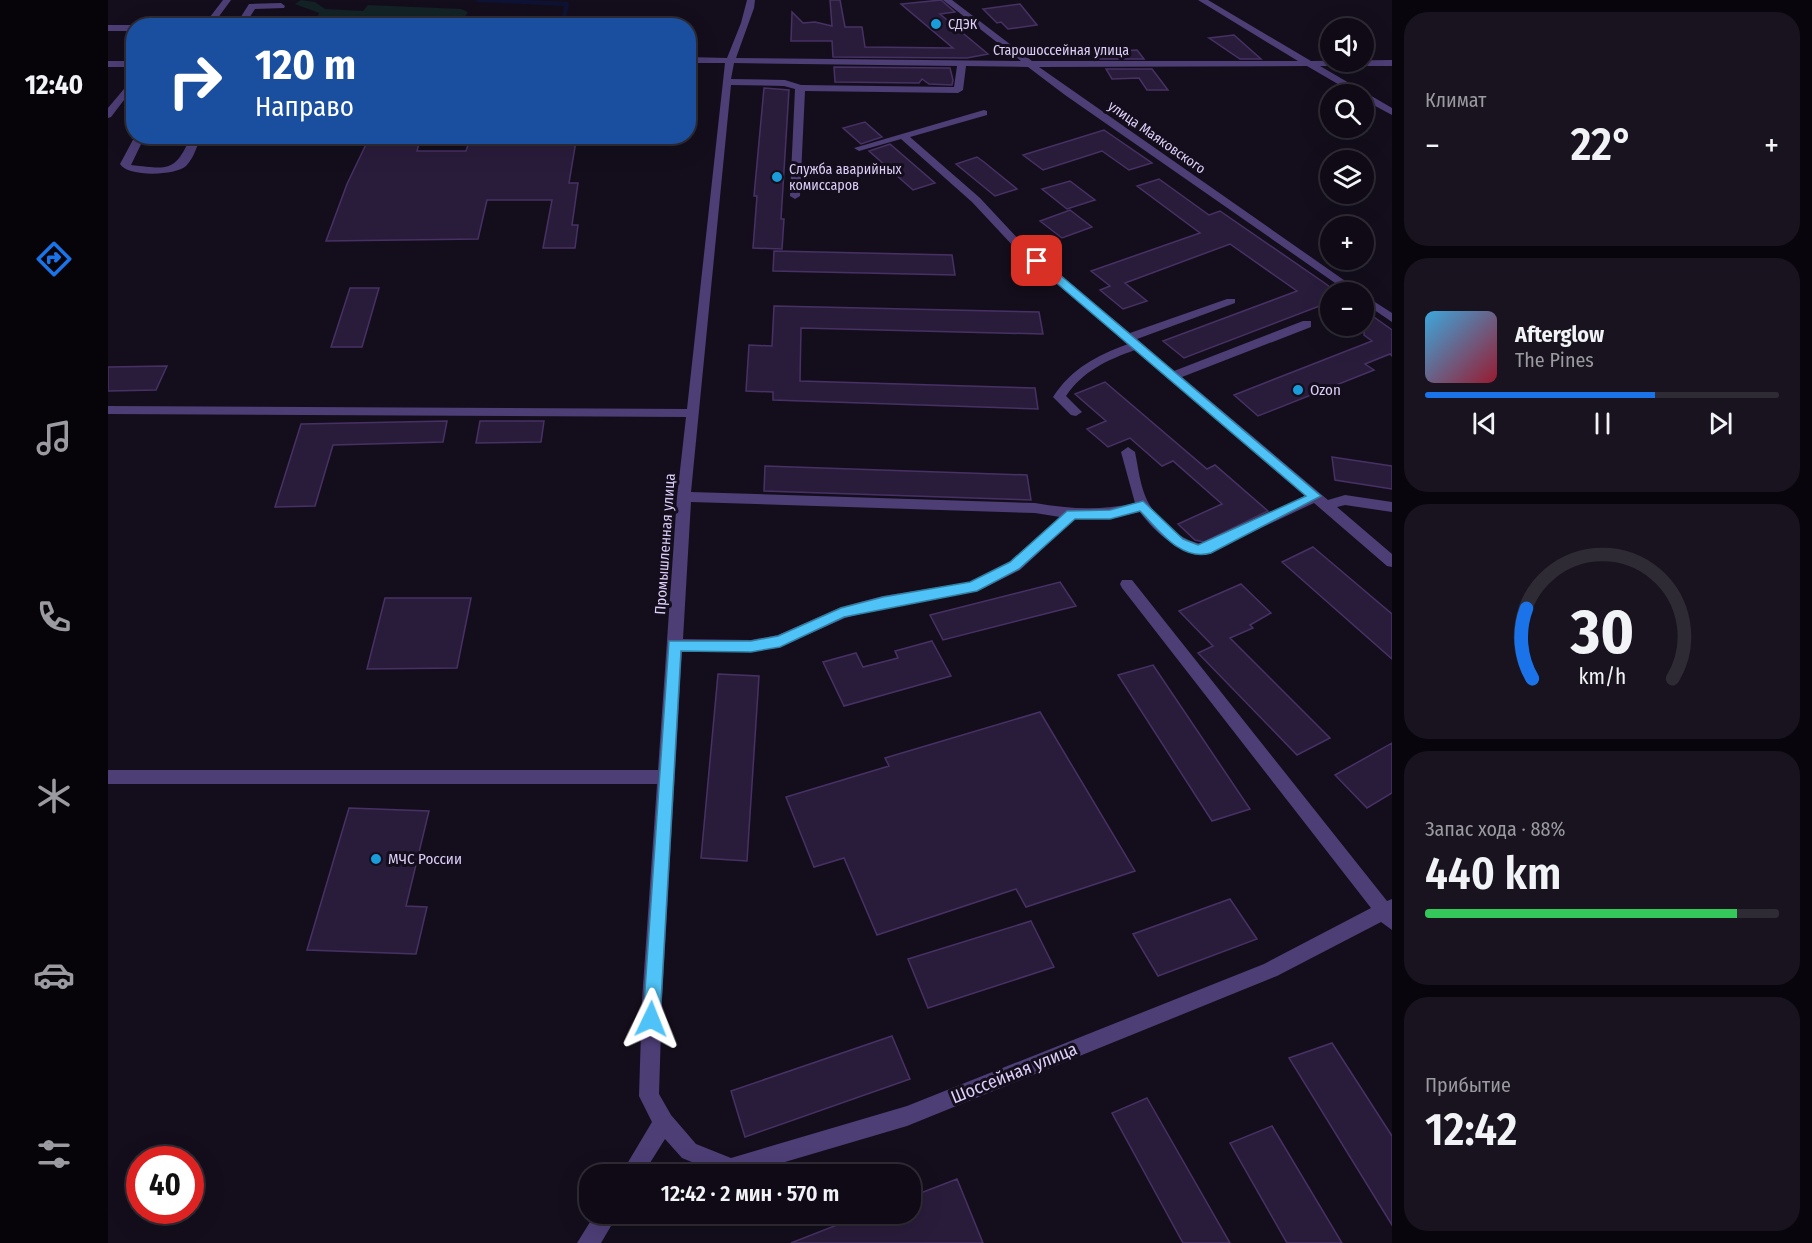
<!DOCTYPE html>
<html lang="ru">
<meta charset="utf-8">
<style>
:root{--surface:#0f0a15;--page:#18131e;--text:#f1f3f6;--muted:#9b9aa0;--line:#2f2b34;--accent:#1a73e8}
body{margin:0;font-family:"Fira Sans Condensed",sans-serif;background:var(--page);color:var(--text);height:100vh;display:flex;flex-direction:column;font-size:22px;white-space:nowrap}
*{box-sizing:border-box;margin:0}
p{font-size:20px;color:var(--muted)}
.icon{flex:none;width:33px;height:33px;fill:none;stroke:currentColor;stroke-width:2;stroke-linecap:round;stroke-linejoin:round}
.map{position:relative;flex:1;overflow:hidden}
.drawer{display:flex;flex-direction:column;gap:12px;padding:12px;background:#08060c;width:420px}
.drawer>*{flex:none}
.banner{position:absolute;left:18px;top:18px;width:570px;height:126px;border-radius:24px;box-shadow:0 6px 24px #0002,0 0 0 2px var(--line);background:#1a4fa0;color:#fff;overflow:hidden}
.tools{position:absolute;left:1212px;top:18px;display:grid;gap:12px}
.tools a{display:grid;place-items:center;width:54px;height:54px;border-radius:50%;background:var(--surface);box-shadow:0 6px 24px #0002,0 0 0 2px var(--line);font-size:30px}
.speed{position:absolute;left:18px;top:1146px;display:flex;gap:12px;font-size:30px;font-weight:700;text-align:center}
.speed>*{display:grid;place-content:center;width:78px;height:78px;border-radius:50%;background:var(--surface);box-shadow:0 6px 24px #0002,0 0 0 2px var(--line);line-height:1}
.speed .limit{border:9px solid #d22;background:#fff;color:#111}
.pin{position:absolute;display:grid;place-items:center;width:51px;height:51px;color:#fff;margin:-26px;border-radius:12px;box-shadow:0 3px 9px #0006}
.me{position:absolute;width:66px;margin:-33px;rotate:2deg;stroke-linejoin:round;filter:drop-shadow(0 0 4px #0008)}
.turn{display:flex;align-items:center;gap:21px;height:126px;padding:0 30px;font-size:27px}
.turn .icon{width:78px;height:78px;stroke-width:2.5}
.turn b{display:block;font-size:42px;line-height:51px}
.big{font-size:45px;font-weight:600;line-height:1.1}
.drawer .tile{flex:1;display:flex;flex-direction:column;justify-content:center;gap:9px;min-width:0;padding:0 21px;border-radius:24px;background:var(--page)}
.drawer .dial{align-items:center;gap:0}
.dial svg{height:156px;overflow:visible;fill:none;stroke:var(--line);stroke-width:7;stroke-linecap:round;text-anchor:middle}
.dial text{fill:var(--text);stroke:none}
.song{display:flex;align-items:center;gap:18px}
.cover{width:72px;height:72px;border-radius:9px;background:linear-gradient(135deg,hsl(200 70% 55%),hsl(350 70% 35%))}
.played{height:6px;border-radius:3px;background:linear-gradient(90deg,var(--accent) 65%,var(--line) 65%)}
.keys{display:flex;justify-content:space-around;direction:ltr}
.heat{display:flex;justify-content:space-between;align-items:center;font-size:33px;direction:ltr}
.charge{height:9px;border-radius:4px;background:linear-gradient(90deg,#34c759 88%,var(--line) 0)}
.trip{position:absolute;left:471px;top:1164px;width:342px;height:60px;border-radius:24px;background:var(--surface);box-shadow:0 6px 24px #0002,0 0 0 2px var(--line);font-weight:600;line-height:60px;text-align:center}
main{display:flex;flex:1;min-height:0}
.dock{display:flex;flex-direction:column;width:108px;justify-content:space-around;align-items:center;background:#060408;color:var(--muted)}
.dock .icon{width:42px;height:42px}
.dock .selected{color:var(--accent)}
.dock b{font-size:27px;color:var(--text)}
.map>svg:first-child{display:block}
.green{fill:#122225}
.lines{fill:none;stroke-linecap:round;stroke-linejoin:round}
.stream{stroke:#0e1335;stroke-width:4}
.building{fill:#291c3b;stroke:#473164;stroke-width:1.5}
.minor{fill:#4d3e76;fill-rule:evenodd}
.route{fill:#4fc3f7;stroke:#337fa1;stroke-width:1.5}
.poi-dot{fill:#1a9bda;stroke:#140e1c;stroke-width:2}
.labels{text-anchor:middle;stroke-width:6;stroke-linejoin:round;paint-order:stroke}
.far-poi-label{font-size:14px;fill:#ddcff9;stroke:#140e1c;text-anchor:start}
.far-street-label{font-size:14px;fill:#ddcff9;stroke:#140e1c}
.poi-label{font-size:15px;fill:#ddcff9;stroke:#140e1c;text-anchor:start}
.street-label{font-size:15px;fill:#ddcff9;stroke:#140e1c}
.near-street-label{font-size:18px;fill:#ddcff9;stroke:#140e1c}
</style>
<main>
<nav class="dock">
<b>12:40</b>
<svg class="icon selected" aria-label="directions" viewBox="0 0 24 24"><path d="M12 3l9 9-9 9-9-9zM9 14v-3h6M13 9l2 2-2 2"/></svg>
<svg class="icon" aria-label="music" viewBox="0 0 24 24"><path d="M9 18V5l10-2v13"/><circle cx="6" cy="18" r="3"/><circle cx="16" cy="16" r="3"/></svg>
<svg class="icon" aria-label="phone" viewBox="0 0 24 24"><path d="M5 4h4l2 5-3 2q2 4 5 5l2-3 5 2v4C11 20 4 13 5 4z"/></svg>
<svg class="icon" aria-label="climate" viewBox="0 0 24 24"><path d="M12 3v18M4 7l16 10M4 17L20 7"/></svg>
<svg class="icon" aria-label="car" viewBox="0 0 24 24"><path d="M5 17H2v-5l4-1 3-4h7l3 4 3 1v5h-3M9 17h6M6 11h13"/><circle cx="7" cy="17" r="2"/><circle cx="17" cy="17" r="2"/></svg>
<svg class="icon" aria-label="filters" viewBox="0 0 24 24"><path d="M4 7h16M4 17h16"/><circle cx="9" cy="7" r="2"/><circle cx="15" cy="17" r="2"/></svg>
</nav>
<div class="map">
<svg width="1284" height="1243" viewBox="0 0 1284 1243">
<rect width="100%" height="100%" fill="#140e1c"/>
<path class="green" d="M193,0L207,2L217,9L255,11L260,5L353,9L360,12L352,25H172L201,23L209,19L211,13L187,4Z"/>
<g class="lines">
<path class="stream" d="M370,0L459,4L454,26"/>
</g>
<path class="building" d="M722,0H732L737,27H754L757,47L845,48L793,4L833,0L847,12L832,14L880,54L859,58L725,57L724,41H683L684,12L695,23L707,22L724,26Z
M912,4L929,25L900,29L893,22L889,23L875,9Z
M1126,35L1153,59H1132L1101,38Z
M1029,50L1036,59H992L989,52Z
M726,67L842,68L845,80L844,85L821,84L814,79L811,83L727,82Z
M998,69H1044L1060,90H1039L1031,78L1004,79Z
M656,88L681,90L673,219H676L674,249L645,248L649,196H646Z
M757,122L774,137L753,144L735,128Z
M996,130L1044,163L1021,170L994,151L935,170L915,155Z
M262,136H313L309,151H358L363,136H442L441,141H468L461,183H470L464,225H470L467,248H435L444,200H379L370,239L218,241L239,184Z
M782,144L827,183L805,190L761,151Z
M869,157L876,162L909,189L887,196L848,164Z
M1051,179L1101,215L1112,211L1218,284L1222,287V302L1076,358L1055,341L1189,291L1122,244L1017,283L1039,301L1015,309L992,290L1002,286L983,271L1092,233L1029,186Z
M962,181L987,200L959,209L934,189Z
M962,210L984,227L954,238L932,221Z
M666,251L844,255L847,275L665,271Z
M242,288H271L254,347H223Z
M666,306L931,312L935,334L693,328L692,381L927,388L930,409L665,400V392L638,391L641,345L664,346Z
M1256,310L1284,330V356L1282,354L1257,364L1266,370L1150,416L1126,395L1264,341L1256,335Z
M59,366L48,390L0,391V367Z
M997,382L1099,469L1107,465L1160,511L1096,542L1087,540L1070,524L1114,504L1065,461L1054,466L1022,438L1000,447L979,429L998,421L967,394Z
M339,421L335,442L225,445L207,506L167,507L193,424Z
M372,421H436L433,442L368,443Z
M1224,457L1284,466V489L1227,480Z
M657,466L919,475L923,500L656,491Z
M1205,547L1284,614V659L1174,562Z
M952,582L968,606L835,640L822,615Z
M1133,584L1163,613L1142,625L1145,628L1122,638L1222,738L1189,755L1090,653L1105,646L1071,611Z
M277,598H363L349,668L259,669Z
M824,641L843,676L736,706L715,662L748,653L755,667L790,658L787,651Z
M1045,665L1142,809L1104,821L1010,675Z
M610,674L651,676L639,861L593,858Z
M932,712L1027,871L918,907L908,889L769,935L736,858L706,867L678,797L781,766L777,758Z
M1284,743V793L1259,808L1227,775Z
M241,808L321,811L298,906L319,907L308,954L199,950Z
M1122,899L1149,939L1050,976L1025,934Z
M923,921L946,967L820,1008L800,959Z
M784,1036L802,1079L637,1137L623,1091Z
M1224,1043L1284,1136V1225L1181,1058Z
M1039,1098L1122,1243H1075L1004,1113Z
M1164,1126L1234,1243H1179L1122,1143Z
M849,1179L875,1243H683L757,1214H802V1197Z"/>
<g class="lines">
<path class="minor" d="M115,0H123L104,26H95Z
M639,0H647L646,8L628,58L913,61L835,0H844L924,61H1190L1090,0H1100L1203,61L1284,60V66H1212L1284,108V115L1256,100V94H1247L1199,66L931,67L1253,292H1240L957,95L920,67L858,66L855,90L850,93L697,91L692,196L687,199L682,196L687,89L676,86L623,85L583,492L927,503C962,509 992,511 1027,503L1013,452L1020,447L1027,452C1030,467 1032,484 1038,498C1047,518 1074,543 1096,544L1197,496L1027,350C999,360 975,371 958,396L974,412L968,416L963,415L945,397C964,368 988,356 1020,344L906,247L864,202L793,139L751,151L746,148L876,110L879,111V115L802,137L872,198L914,243L1022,333L1119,299H1127V303L1029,339L1066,371L1195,321H1203V327L1074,377L1220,500L1237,495L1284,502V512L1237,505L1229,507L1284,554V567L1279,566L1206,503L1098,554C1070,553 1047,533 1032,512L1002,519H967L912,570L870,591L775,608L737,618L672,647L643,652L574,651L554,1000L551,1094L563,1115L588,1144L623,1158L799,1106L1156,964L1263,908L1014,588L1012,584L1014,580H1024L1279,901L1284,899V930L1273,922L1169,976L799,1126L636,1174H613L574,1158L557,1139L535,1174H513L544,1122L531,1096L534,1000L549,784H0V770H550L569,497L578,417L0,414V406L579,409L617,63H580V57L619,58L633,23ZM626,63L849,66L846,87L693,85L677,80L623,79ZM583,502L927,513L952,517L902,562L862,582L775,596L733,607L670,635L643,640L575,639Z
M173,3L177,6L176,8L147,9L138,23L140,26H131L129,23L141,4Z
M0,25H26V31H0Z
M0,61H26V67H0Z
M26,77V87L3,117L0,118V108Z
M27,136H37L23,165C60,169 67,173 83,136H93C89,146 86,158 78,166C67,176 19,177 12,164Z
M1256,295L1284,313V322L1256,303Z
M487,1214H510L493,1243H469Z"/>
</g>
<path class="route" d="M925,258H932L1213,496L1103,553C1073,562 1051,530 1032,511L1002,519H967L911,569L869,591L736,617L672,647L643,652L573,651L552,1019L550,1025L543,1028L537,1025L535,1019L561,641H643L670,636L733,608L775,597L862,582L902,562L959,511L1002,510L1035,501L1075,539L1090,545L1198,496L925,263Z"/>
<g class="poi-dot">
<circle cx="828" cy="24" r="6"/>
<circle cx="669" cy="177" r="6"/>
<circle cx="1190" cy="390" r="6"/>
<circle cx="268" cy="859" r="6"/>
</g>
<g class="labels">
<g class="far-poi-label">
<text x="840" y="29">СДЭК</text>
<text x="681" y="174">Служба аварийных<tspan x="681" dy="16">комиссаров</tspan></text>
</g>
<g class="far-street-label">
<text x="953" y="55">Старошоссейная улица</text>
<text transform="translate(1049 137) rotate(35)" y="5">улица Маяковского</text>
</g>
<g class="poi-label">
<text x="1202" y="395">Ozon</text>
<text x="280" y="864">МЧС России</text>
</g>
<g class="street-label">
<text transform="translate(557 544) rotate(-86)" y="5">Промышленная улица</text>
</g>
<g class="near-street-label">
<text transform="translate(906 1073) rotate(-22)" y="6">Шоссейная улица</text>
</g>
</g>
</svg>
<div class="tools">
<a><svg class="icon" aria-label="sound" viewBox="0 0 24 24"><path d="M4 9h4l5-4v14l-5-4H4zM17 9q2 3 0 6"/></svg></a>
<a><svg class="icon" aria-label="search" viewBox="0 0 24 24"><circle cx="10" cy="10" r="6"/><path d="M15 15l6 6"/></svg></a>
<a><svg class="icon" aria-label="layers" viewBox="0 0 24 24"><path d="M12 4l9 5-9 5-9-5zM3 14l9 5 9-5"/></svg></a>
<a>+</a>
<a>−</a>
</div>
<div class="speed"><div class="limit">40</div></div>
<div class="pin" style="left:929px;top:261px;background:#d93025"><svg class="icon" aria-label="arrive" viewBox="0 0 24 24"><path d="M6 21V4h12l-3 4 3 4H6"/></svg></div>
<svg class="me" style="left:543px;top:1019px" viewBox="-20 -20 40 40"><path d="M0-17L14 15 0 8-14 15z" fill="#4fc3f7" stroke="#fff" stroke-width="4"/></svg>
<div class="trip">12:42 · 2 мин · 570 m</div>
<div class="banner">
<div class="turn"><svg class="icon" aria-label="right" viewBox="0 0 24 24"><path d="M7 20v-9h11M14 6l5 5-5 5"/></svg><div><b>120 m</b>Направо</div></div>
</div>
</div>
<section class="drawer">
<div class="tile"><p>Климат</p>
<div class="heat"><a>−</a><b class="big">22°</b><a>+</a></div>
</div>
<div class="tile">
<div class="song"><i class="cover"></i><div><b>Afterglow</b><p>The Pines</p></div></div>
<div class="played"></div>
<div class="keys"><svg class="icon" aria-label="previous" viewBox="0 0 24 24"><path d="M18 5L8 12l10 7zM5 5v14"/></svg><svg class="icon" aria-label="pause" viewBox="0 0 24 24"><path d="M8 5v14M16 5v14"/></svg><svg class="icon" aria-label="next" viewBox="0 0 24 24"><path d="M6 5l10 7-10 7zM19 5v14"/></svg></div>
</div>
<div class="tile dial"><svg viewBox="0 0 100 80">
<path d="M14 69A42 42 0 1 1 86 69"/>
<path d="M14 69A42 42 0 0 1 11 33" stroke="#1a73e8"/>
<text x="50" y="56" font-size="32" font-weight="700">30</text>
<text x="50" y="72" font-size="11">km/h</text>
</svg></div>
<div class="tile"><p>Запас хода · 88%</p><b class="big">440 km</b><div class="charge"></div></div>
<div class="tile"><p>Прибытие</p><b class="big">12:42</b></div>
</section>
</main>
